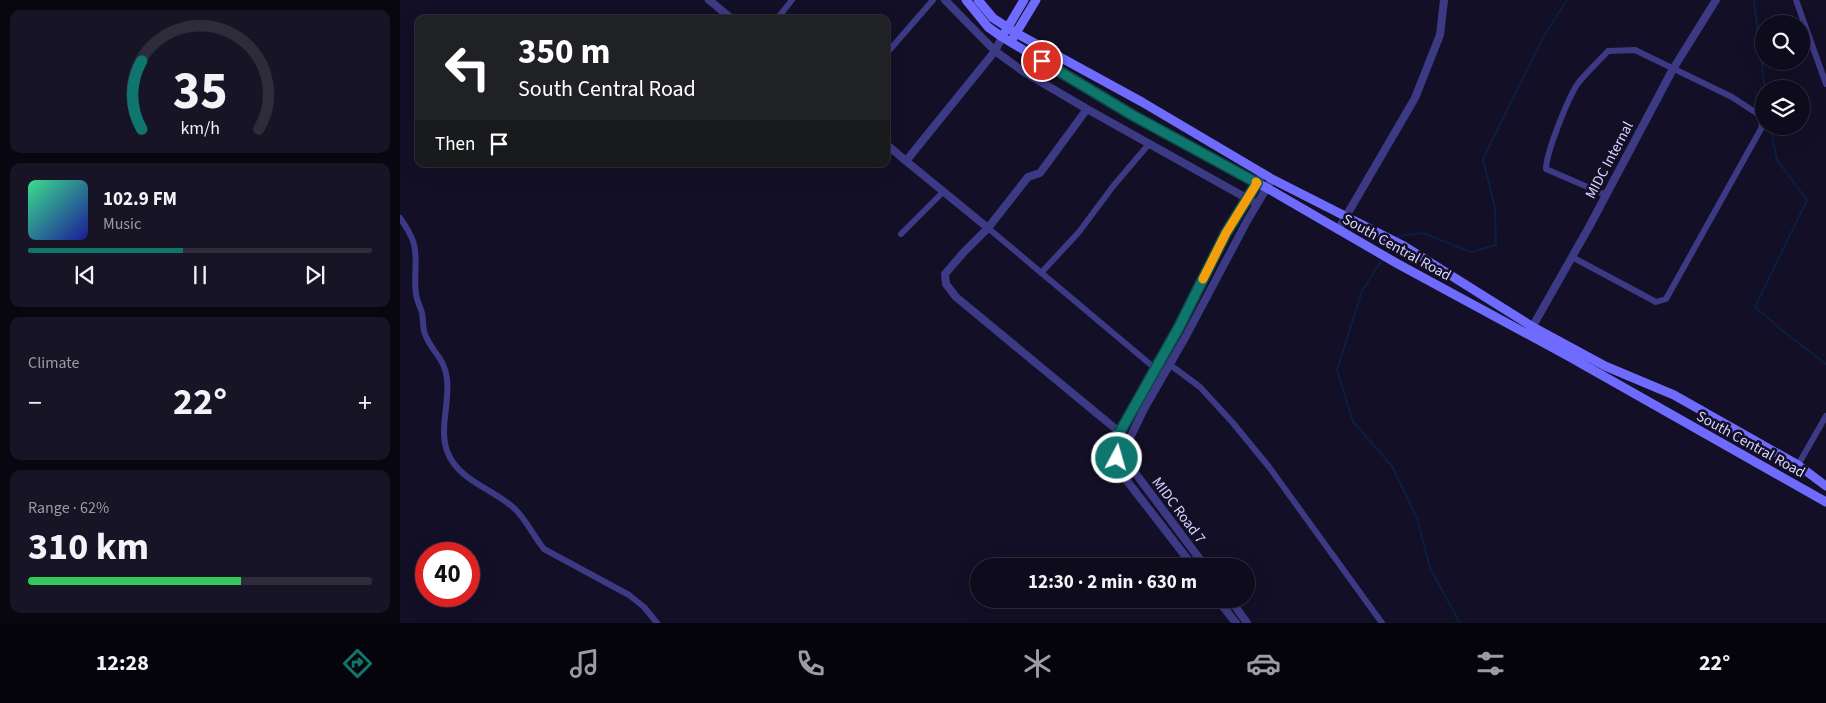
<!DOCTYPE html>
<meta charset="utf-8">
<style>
:root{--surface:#0e0b1c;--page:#171425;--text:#f1f3f6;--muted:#9b9ba3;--line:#2e2b3b;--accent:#0f766e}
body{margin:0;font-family:"Source Sans 3",sans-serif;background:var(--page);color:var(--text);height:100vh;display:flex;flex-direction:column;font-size:19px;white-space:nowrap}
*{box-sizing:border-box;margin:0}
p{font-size:16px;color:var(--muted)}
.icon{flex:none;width:28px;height:28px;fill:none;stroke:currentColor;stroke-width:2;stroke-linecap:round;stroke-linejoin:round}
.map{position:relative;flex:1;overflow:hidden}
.drawer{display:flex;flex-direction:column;gap:10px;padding:10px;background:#08060f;width:400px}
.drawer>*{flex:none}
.hud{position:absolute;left:15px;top:15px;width:475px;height:152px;border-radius:10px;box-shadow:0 5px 20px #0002,0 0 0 1px var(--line);background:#202124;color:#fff;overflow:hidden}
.fabs{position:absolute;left:1355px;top:15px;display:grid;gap:10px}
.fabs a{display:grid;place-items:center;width:55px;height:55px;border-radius:50%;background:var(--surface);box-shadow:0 5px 20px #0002,0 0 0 1px var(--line);font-size:25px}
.speed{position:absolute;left:15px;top:542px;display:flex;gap:10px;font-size:25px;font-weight:700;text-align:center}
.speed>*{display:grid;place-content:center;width:65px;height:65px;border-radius:50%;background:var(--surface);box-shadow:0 5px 20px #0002,0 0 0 1px var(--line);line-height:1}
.speed .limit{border:8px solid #d22;background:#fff;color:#111}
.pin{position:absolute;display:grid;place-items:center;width:42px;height:42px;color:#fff;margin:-21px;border:2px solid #fff;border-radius:50%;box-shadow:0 1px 5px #0007}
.me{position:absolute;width:55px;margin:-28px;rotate:6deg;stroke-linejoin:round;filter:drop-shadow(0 0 4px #0008)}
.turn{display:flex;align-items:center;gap:18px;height:105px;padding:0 20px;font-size:22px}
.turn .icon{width:65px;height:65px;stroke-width:2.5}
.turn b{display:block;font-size:35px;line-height:42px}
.then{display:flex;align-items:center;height:48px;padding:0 20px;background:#0003;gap:10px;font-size:19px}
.big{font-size:38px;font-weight:700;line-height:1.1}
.drawer .widget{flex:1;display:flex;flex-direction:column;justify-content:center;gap:8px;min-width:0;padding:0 18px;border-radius:10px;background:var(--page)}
.drawer .dial{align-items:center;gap:0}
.dial svg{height:130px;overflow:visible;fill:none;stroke:var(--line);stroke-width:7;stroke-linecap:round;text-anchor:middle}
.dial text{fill:var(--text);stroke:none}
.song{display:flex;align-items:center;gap:15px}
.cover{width:60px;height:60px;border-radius:8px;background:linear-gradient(135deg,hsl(150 70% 55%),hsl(240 70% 35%))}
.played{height:5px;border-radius:2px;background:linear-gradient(90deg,var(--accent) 45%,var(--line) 45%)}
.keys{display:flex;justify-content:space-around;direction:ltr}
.heat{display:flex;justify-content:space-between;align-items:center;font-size:28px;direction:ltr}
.charge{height:8px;border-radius:4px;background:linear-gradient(90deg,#34c759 62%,var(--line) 0)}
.trip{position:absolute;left:570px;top:558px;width:285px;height:50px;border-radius:25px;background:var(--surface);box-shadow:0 5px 20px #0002,0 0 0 1px var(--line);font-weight:700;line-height:50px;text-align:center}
.tabs{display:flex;height:80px;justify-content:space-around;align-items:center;background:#06040b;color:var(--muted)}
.tabs .icon{width:35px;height:35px}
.tabs .on{color:var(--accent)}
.tabs b{font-size:22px;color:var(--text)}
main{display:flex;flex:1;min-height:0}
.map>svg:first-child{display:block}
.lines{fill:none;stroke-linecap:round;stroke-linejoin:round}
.stream{stroke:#0a1f44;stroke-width:2}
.minor{stroke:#3d3a85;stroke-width:6}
.tertiary{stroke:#3d3a85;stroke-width:8}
.secondary{stroke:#6f6bff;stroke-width:9}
.route-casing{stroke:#0a4d48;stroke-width:12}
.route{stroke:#0f766e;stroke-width:9}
.slow{stroke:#f59e0b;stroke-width:9}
.labels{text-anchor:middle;stroke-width:5;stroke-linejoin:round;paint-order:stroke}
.street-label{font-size:15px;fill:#d9d4ff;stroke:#130f26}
</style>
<main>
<section class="drawer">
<div class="widget dial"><svg viewBox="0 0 100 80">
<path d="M14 69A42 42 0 1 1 86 69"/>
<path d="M14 69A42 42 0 0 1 14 27" stroke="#0f766e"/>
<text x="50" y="56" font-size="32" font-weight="700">35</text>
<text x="50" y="72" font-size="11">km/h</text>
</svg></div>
<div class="widget">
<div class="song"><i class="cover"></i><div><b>102.9 FM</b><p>Music</p></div></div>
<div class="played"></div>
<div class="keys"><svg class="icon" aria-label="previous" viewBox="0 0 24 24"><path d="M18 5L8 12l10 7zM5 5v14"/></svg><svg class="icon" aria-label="pause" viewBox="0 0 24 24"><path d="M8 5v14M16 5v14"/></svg><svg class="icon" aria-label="next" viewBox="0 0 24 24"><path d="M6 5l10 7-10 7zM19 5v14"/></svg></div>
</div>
<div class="widget"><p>Climate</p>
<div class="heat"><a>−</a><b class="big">22°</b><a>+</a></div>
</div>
<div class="widget"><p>Range · 62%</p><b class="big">310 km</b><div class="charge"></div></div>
</section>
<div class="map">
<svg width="1426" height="623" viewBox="0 0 1426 623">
<rect width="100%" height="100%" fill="#130f26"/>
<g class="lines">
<path class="stream" d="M1354,0L1365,89
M1370,126L1377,160L1407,200L1355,307L1384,332L1426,364
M996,240L999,236L1023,233L1071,252L1096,245L1095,208L1083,159L1145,34L1167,0
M986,254L993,244
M983,258L962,291L937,370L953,422L992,466L1017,518L1030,568L1060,623"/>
<path class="minor" d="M1396,0L1426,84
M377,19L392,0
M486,54L533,0
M0,218C5,225 10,233 13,241C19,258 13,277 16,294C17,301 20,306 22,313C23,319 23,325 24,331C29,350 45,357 47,379C50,402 39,428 47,451C58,481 94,489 115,509C127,521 134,537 144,549L229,595L244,607L257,623
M588,228L763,375
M501,234L544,191
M1172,257L1256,302L1266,299L1362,127L1361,116L1332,97L1235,50L1208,51C1199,61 1188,71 1179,82C1169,95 1146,153 1146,169L1206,195
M641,273L679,232L714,185L749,144
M769,364L800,387L833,423L869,467L982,623
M1398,465L1426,416"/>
<path class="tertiary" d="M309,0L332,19
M545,0L595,51L624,72L687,109
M602,37L595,51L506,161L588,228L628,177L640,173L687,109L857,204
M486,144L506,161
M588,228L564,252L545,274L546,284L556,297L723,435
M938,230L1015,98L1040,35L1044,0
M1130,331L1189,227L1273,69L1316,0
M793,566L724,477L717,458V444L720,432L779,327L826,233L863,173
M805,566L730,466L727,454L729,440L744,409L786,336L847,221L872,179
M817,599L836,623
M830,599L847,623"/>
<path class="secondary" d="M566,0L588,27L602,37L734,116L867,188L998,264L1168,356L1426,502
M578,0L593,18L616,33L742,102L872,179L1004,246L1133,327L1205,366L1274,395L1398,465L1426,486
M605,32L624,0
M613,38L636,0"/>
</g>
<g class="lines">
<g class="route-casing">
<path id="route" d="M642,61L734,116L857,183L826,233L779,327L720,432L717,444V458"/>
</g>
<use href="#route" class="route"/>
<path class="slow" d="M803,279L826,233L857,183L856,182"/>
</g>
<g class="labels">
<g class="street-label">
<text transform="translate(1209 160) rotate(-62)" y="5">MIDC Internal</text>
<text transform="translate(997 247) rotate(29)" y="5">South Central Road</text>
<text transform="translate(1351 444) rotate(29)" y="5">South Central Road</text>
<text transform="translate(779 510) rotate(53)" y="5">MIDC Road 7</text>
</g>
</g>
</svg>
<div class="fabs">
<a><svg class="icon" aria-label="search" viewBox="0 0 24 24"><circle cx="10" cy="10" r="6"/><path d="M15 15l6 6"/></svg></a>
<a><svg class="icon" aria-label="layers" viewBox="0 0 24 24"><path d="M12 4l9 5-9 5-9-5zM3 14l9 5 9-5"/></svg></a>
</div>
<div class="speed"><div class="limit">40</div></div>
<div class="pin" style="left:642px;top:61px;background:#d93025"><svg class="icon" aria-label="arrive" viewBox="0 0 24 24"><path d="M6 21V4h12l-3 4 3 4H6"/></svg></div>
<svg class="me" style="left:717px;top:458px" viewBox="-20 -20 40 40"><circle r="17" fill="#0f766e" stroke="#fff" stroke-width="3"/><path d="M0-11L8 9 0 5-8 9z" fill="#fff"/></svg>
<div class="trip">12:30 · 2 min · 630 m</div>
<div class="hud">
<div class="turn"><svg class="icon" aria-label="left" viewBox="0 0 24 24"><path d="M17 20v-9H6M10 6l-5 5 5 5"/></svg><div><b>350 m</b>South Central Road</div></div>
<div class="then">Then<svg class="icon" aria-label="arrive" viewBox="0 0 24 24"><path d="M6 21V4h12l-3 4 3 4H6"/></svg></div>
</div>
</div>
</main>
<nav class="tabs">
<b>12:28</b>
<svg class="icon on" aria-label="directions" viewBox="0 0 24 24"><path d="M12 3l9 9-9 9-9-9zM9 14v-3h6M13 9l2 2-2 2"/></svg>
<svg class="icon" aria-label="music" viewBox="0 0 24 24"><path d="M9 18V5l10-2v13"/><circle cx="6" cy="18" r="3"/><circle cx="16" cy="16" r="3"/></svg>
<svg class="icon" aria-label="phone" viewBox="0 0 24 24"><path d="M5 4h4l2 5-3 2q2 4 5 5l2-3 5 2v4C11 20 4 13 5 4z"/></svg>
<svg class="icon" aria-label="climate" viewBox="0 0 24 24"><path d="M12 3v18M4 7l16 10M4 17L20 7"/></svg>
<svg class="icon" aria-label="car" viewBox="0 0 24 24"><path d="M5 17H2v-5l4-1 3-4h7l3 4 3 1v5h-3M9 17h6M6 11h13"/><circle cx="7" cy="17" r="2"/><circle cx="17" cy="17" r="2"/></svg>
<svg class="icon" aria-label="filters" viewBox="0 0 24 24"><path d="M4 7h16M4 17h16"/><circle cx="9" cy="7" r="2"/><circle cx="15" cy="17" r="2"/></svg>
<b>22°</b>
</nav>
